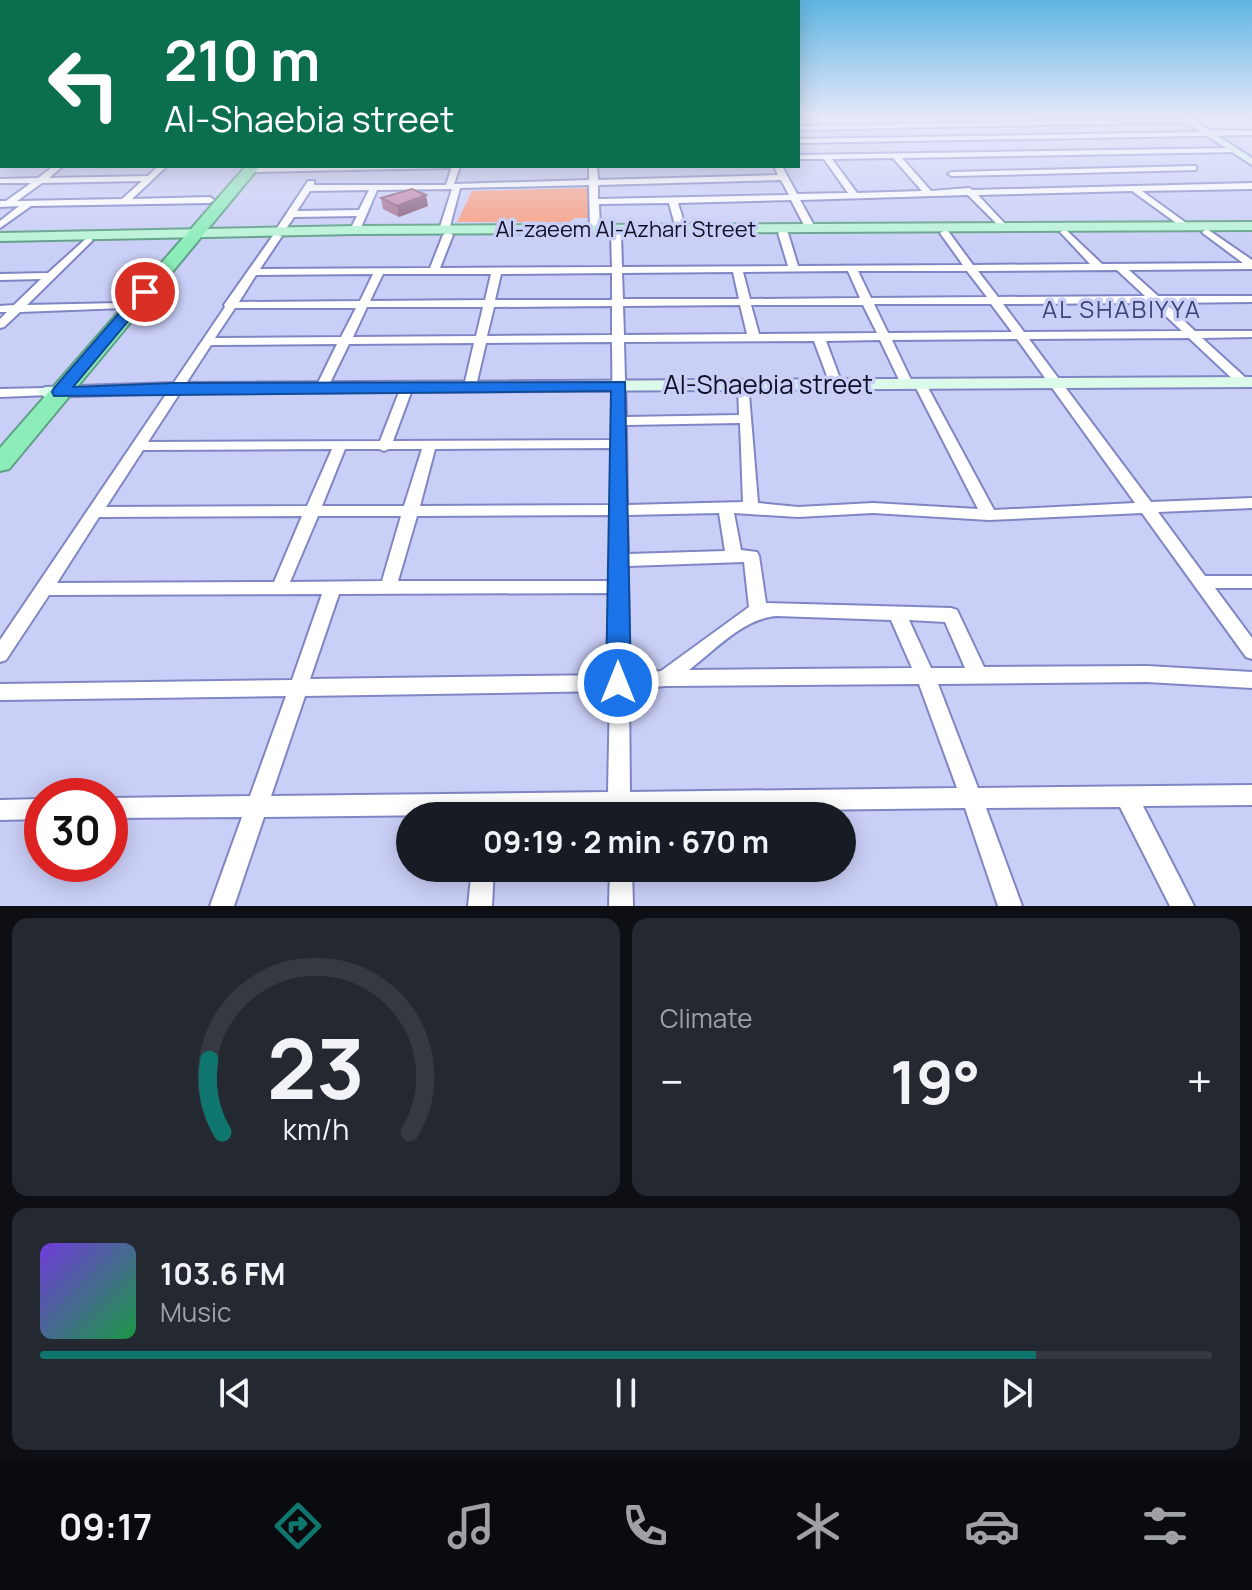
<!DOCTYPE html>
<meta charset="utf-8">
<style>
:root{--surface:#171b24;--page:#242831;--text:#f1f3f6;--muted:#9ea1a6;--line:#363941;--accent:#0f766e}
body{margin:0;font-family:Manrope,sans-serif;background:var(--page);color:var(--text);height:100vh;display:flex;flex-direction:column;font-size:30px;white-space:nowrap}
*{box-sizing:border-box;margin:0}
p{font-size:26px;color:var(--muted)}
.icon{flex:none;width:44px;height:44px;fill:none;stroke:currentColor;stroke-width:2;stroke-linecap:round;stroke-linejoin:round}
.map{position:relative;height:906px;overflow:hidden}
.sheet{display:flex;flex-direction:column;gap:12px;padding:12px;background:#0d0f14;flex:1}
.sheet>*{flex:none}
.banner{position:absolute;left:0px;top:0px;width:800px;height:168px;box-shadow:0 4px 20px #0003;background:#0b6e4f;color:#fff;overflow:hidden}
.speed{position:absolute;left:24px;top:778px;display:flex;gap:16px;font-size:40px;font-weight:700;text-align:center}
.speed>*{display:grid;place-content:center;width:104px;height:104px;border-radius:50%;background:var(--surface);box-shadow:0 4px 20px #0003;line-height:1}
.speed .limit{border:12px solid #d22;background:#fff;color:#111}
.pin{position:absolute;display:grid;place-items:center;width:68px;height:68px;color:#fff;margin:-34px;border:4px solid #fff;border-radius:50%;box-shadow:0 2px 8px #0007}
.me{position:absolute;width:88px;margin:-44px;rotate:0deg;stroke-linejoin:round;filter:drop-shadow(0 0 6px #0008)}
.turn{display:flex;align-items:center;gap:28px;height:168px;padding:0 32px;font-size:36px}
.turn .icon{width:104px;height:104px;stroke-width:2.5}
.turn b{display:block;font-size:56px;line-height:68px}
.big{font-size:60px;font-weight:700;line-height:1.1}
.sheet .tile{flex:1;display:flex;flex-direction:column;justify-content:center;gap:12px;min-width:0;padding:0 28px;border-radius:16px;background:var(--page)}
.sheet .dial{align-items:center;gap:0}
.dial svg{height:208px;overflow:visible;fill:none;stroke:var(--line);stroke-width:7;stroke-linecap:round;text-anchor:middle}
.dial text{fill:var(--text);stroke:none}
.song{display:flex;align-items:center;gap:24px}
.cover{width:96px;height:96px;border-radius:12px;background:linear-gradient(135deg,hsl(260 70% 55%),hsl(140 70% 35%))}
.played{height:8px;border-radius:4px;background:linear-gradient(90deg,var(--accent) 85%,var(--line) 85%)}
.keys{display:flex;justify-content:space-around;direction:ltr}
.heat{display:flex;justify-content:space-between;align-items:center;font-size:44px;direction:ltr}
.sheet .tiles{flex:1;display:grid;gap:12px;grid-template-columns:1fr 1fr}
.tile:last-child{grid-column:span 2}
.trip{position:absolute;left:396px;top:802px;width:460px;height:80px;border-radius:40px;background:var(--surface);box-shadow:0 4px 20px #0003;font-weight:700;line-height:80px;text-align:center}
.dock{display:flex;height:128px;justify-content:space-around;align-items:center;background:#090b0e;color:var(--muted)}
.dock .icon{width:56px;height:56px}
.dock .active{color:var(--accent)}
.dock b{font-size:36px;color:var(--text)}
.map>svg:first-child{display:block}
.green{fill:#f99d7e}
.lines{fill:none;stroke-linecap:round;stroke-linejoin:round}
.street-casing{stroke:#8086c4;stroke-width:4}
.secondary-casing{stroke:#8086c4;stroke-width:4}
.primary-casing{stroke:#60a087;stroke-width:4}
.highway-casing{stroke:#60a087;stroke-width:4}
.street{fill:#fff;fill-rule:evenodd}
.secondary{fill:#dcfaea;fill-rule:evenodd}
.primary{fill:#baf4d6;fill-rule:evenodd}
.highway{fill:#8cedba;fill-rule:evenodd}
.wall{fill:#a67194}
.shaded-wall{fill:#875c78}
.building{fill:#c183ac;stroke:#875c78;stroke-width:2}
.route{fill:#1a73e8;stroke:#114b97;stroke-width:2}
.labels{text-anchor:middle;stroke-width:7;stroke-linejoin:round;paint-order:stroke}
.far-street-label{font-size:22px;fill:#0f1027;stroke:#cacff7}
.far-neighbourhood-label{font-size:24px;letter-spacing:2px;fill:#3f4179;stroke:#cacff7}
.street-label{font-size:26px;fill:#0f1027;stroke:#cacff7}
</style>
<div class="map">
<svg width="1252" height="906" viewBox="0 0 1252 906">
<rect width="100%" height="100%" fill="#cacff7"/>
<path class="green" d="M589,188L591,218H574L570,222H457L472,191Z"/>
<g class="lines">
<g class="street-casing">
<path id="street" d="M1189,119L1191,122L798,130V126Z
M0,122H2V126H0Z
M1207,130L1252,131V135L798,143V139L1203,132Z
M0,135H2L0,140Z
M1234,148H1237V152L902,158L931,191L969,188L973,190L1252,183V189L1142,191L1189,225L1191,227L1186,230L1132,191L978,195L1007,226L1009,228L1004,231L968,195L800,200L816,229L811,232L806,229L791,200L678,203L686,229L681,232L676,229L669,203L599,204L600,230L595,233L590,230L589,185L460,188L449,230L444,233L439,230L452,189L377,190L360,230L355,233L350,230L357,216L294,217L283,233L275,231L308,181H314V185H446L452,166H460L454,184L589,180V166H597L598,180L778,175L774,166H782L797,194L848,193L824,159H798V155ZM893,158L922,191L857,193L832,159ZM781,180L789,195L598,199V185ZM369,190L359,210L297,211L310,191Z
M0,154H2V158H0Z
M54,166H63L49,178L148,176L158,166H167L132,199L210,197L214,200L210,203L31,206L0,228V221L19,206L0,207V201H6L31,183H0V179L38,178ZM142,181L122,199L17,201L42,183Z
M329,166H452L448,168L249,172L245,170L249,168Z
M1193,166H1196V170L952,176L948,174L952,172Z
M1065,229L1102,264L1243,263L1204,234L1202,232L1207,229L1252,260V269L1129,270L1158,296H1252V302L1165,303L1195,331H1252V337L1202,338L1247,379L1249,382L1247,385H1239L1189,338L1029,339L1151,502L1252,498V508L1158,512L1205,576H1252V588H1215L1252,638V659L1246,657L1142,513L989,520L873,513L798,517L734,513L741,550L757,552L759,556L766,603L951,608L957,610L984,667L1147,666L1252,672V688L1147,682L938,684L978,788L1252,785V805L1143,806L1194,906H1170L1120,807L986,808L1022,906H998L965,808L630,812V816H608V813L264,817L234,906H210L242,817L110,818V798L250,796L286,696L0,700V684L292,680L322,594L49,595L6,660L0,662V640L225,307L224,305L274,234L282,236L260,269L430,268L443,235L448,232L453,235L440,268L612,267L611,234L616,231L621,234L622,267L788,266L778,233L783,230L788,233L798,266L963,265L940,233L945,230L948,231L973,265L1090,264L1062,234L1060,232ZM1117,270L1145,296L998,297L978,271ZM848,271L860,298L750,299L743,272ZM858,271H967L987,297L871,298ZM733,272L739,299H623L622,273ZM612,273V300H495L501,274ZM373,274L360,301L239,302L256,275ZM383,274H491L485,300L370,301ZM1152,303L1182,331L1024,332L1003,304ZM874,304H991L1012,332L888,333ZM740,305L747,334L624,335L623,306ZM751,305H863L877,333L759,334ZM612,306V335L487,336L494,307ZM367,307H483L476,336L353,337ZM235,308H356L341,337L215,338ZM1017,339L1135,503L994,510L926,384L920,380L914,384L978,509L873,503L798,507L758,503L748,382H740L738,385L739,415L626,417L624,342L814,341L830,384L836,388L842,384L826,341L880,340L901,384L907,388L913,384L892,340ZM612,342L613,440L393,441L413,387L407,383L401,387L380,441L148,442L211,345L337,344L316,387L322,391L328,387L349,344L474,343L464,386L470,390L476,386L486,343ZM740,423L743,502L627,505L626,425ZM613,448L612,505L420,506L435,449ZM332,449L307,506L106,507L143,450ZM345,449H379L384,451L389,449H422L404,506H322ZM719,513L725,551L628,554L627,515ZM612,515L611,581H398L417,516ZM302,516L274,582L57,583L99,517ZM318,516H401L382,581L290,582ZM744,562L749,607L661,671L629,674L628,566ZM611,593L610,675L310,679L339,594ZM777,616L891,620L912,668L689,670C715,650 744,618 777,616ZM909,620L945,622L965,668H931ZM919,684L957,788L630,792L629,690L665,686ZM610,691L608,792L271,796L305,696Z
M89,236L92,237V241L27,305L120,303L124,304V308L20,312L4,327L0,328V319L7,312H0V306L14,305L41,279L0,280V274L48,273Z
M45,388L49,389L51,392L49,395L0,397V389Z
M42,799V819L0,820V800Z
M472,868H494L492,906H468Z
M610,868H632L633,906H609Z"/>
</g>
<g class="secondary-casing">
<path id="secondary" d="M1180,118H1190L1252,158V165Z
M1252,377V387L175,393L45,397L37,392L45,387L175,383Z"/>
</g>
<g class="primary-casing">
<path id="primary" d="M1252,222V230L355,234L0,241V233L355,226Z"/>
</g>
<g class="highway-casing">
<path id="highway" d="M246,166H260L9,469L0,471V448Z"/>
</g>
<use href="#street" class="street"/>
<use href="#secondary" class="secondary"/>
<use href="#primary" class="primary"/>
<use href="#highway" class="highway"/>
</g>
<path class="wall" d="M381,198L428,206L399,217L383,209Z"/>
<path class="shaded-wall" d="M426,195L428,206L399,217L397,206Z"/>
<path class="building" d="M412,189L426,195L397,206L381,198Z"/>
<linearGradient id="sky" x2="0" y2="1"><stop stop-color="#5eb5e2"/><stop offset="0.48" stop-color="#e7e9fb"/><stop offset="1" stop-color="#e7e9fb" stop-opacity="0"/></linearGradient>
<rect width="1252" height="245" fill="url(#sky)"/>
<path class="route" d="M145,288L152,292L150,295L73,387L175,383L625,382L631,683L627,691L618,694L610,691L606,683L611,391L54,396L52,392L54,388L140,289Z"/>
<g class="labels">
<g class="far-street-label">
<text x="626" y="237">Al-zaeem Al-Azhari Street</text>
</g>
<g class="far-neighbourhood-label">
<text x="1122" y="318">AL SHABIYYA</text>
</g>
<g class="street-label">
<text x="768" y="394">Al-Shaebia street</text>
</g>
</g>
</svg>
<div class="speed"><div class="limit">30</div></div>
<div class="pin" style="left:145px;top:292px;background:#d93025"><svg class="icon" aria-label="arrive" viewBox="0 0 24 24"><path d="M6 21V4h12l-3 4 3 4H6"/></svg></div>
<svg class="me" style="left:618px;top:683px" viewBox="-20 -20 40 40"><circle r="17" fill="#1a73e8" stroke="#fff" stroke-width="3"/><path d="M0-11L8 9 0 5-8 9z" fill="#fff"/></svg>
<div class="trip">09:19 · 2 min · 670 m</div>
<div class="banner">
<div class="turn"><svg class="icon" aria-label="left" viewBox="0 0 24 24"><path d="M17 20v-9H6M10 6l-5 5 5 5"/></svg><div><b>210 m</b>Al-Shaebia street</div></div>
</div>
</div>
<section class="sheet">
<div class="tiles">
<div class="tile dial"><svg viewBox="0 0 100 80">
<path d="M14 69A42 42 0 1 1 86 69"/>
<path d="M14 69A42 42 0 0 1 9 41" stroke="#0f766e"/>
<text x="50" y="56" font-size="32" font-weight="700">23</text>
<text x="50" y="72" font-size="11">km/h</text>
</svg></div>
<div class="tile"><p>Climate</p>
<div class="heat"><a>−</a><b class="big">19°</b><a>+</a></div>
</div>
<div class="tile">
<div class="song"><i class="cover"></i><div><b>103.6 FM</b><p>Music</p></div></div>
<div class="played"></div>
<div class="keys"><svg class="icon" aria-label="previous" viewBox="0 0 24 24"><path d="M18 5L8 12l10 7zM5 5v14"/></svg><svg class="icon" aria-label="pause" viewBox="0 0 24 24"><path d="M8 5v14M16 5v14"/></svg><svg class="icon" aria-label="next" viewBox="0 0 24 24"><path d="M6 5l10 7-10 7zM19 5v14"/></svg></div>
</div>
</div>
</section>
<nav class="dock">
<b>09:17</b>
<svg class="icon active" aria-label="directions" viewBox="0 0 24 24"><path d="M12 3l9 9-9 9-9-9zM9 14v-3h6M13 9l2 2-2 2"/></svg>
<svg class="icon" aria-label="music" viewBox="0 0 24 24"><path d="M9 18V5l10-2v13"/><circle cx="6" cy="18" r="3"/><circle cx="16" cy="16" r="3"/></svg>
<svg class="icon" aria-label="phone" viewBox="0 0 24 24"><path d="M5 4h4l2 5-3 2q2 4 5 5l2-3 5 2v4C11 20 4 13 5 4z"/></svg>
<svg class="icon" aria-label="climate" viewBox="0 0 24 24"><path d="M12 3v18M4 7l16 10M4 17L20 7"/></svg>
<svg class="icon" aria-label="car" viewBox="0 0 24 24"><path d="M5 17H2v-5l4-1 3-4h7l3 4 3 1v5h-3M9 17h6M6 11h13"/><circle cx="7" cy="17" r="2"/><circle cx="17" cy="17" r="2"/></svg>
<svg class="icon" aria-label="filters" viewBox="0 0 24 24"><path d="M4 7h16M4 17h16"/><circle cx="9" cy="7" r="2"/><circle cx="15" cy="17" r="2"/></svg>
</nav>
